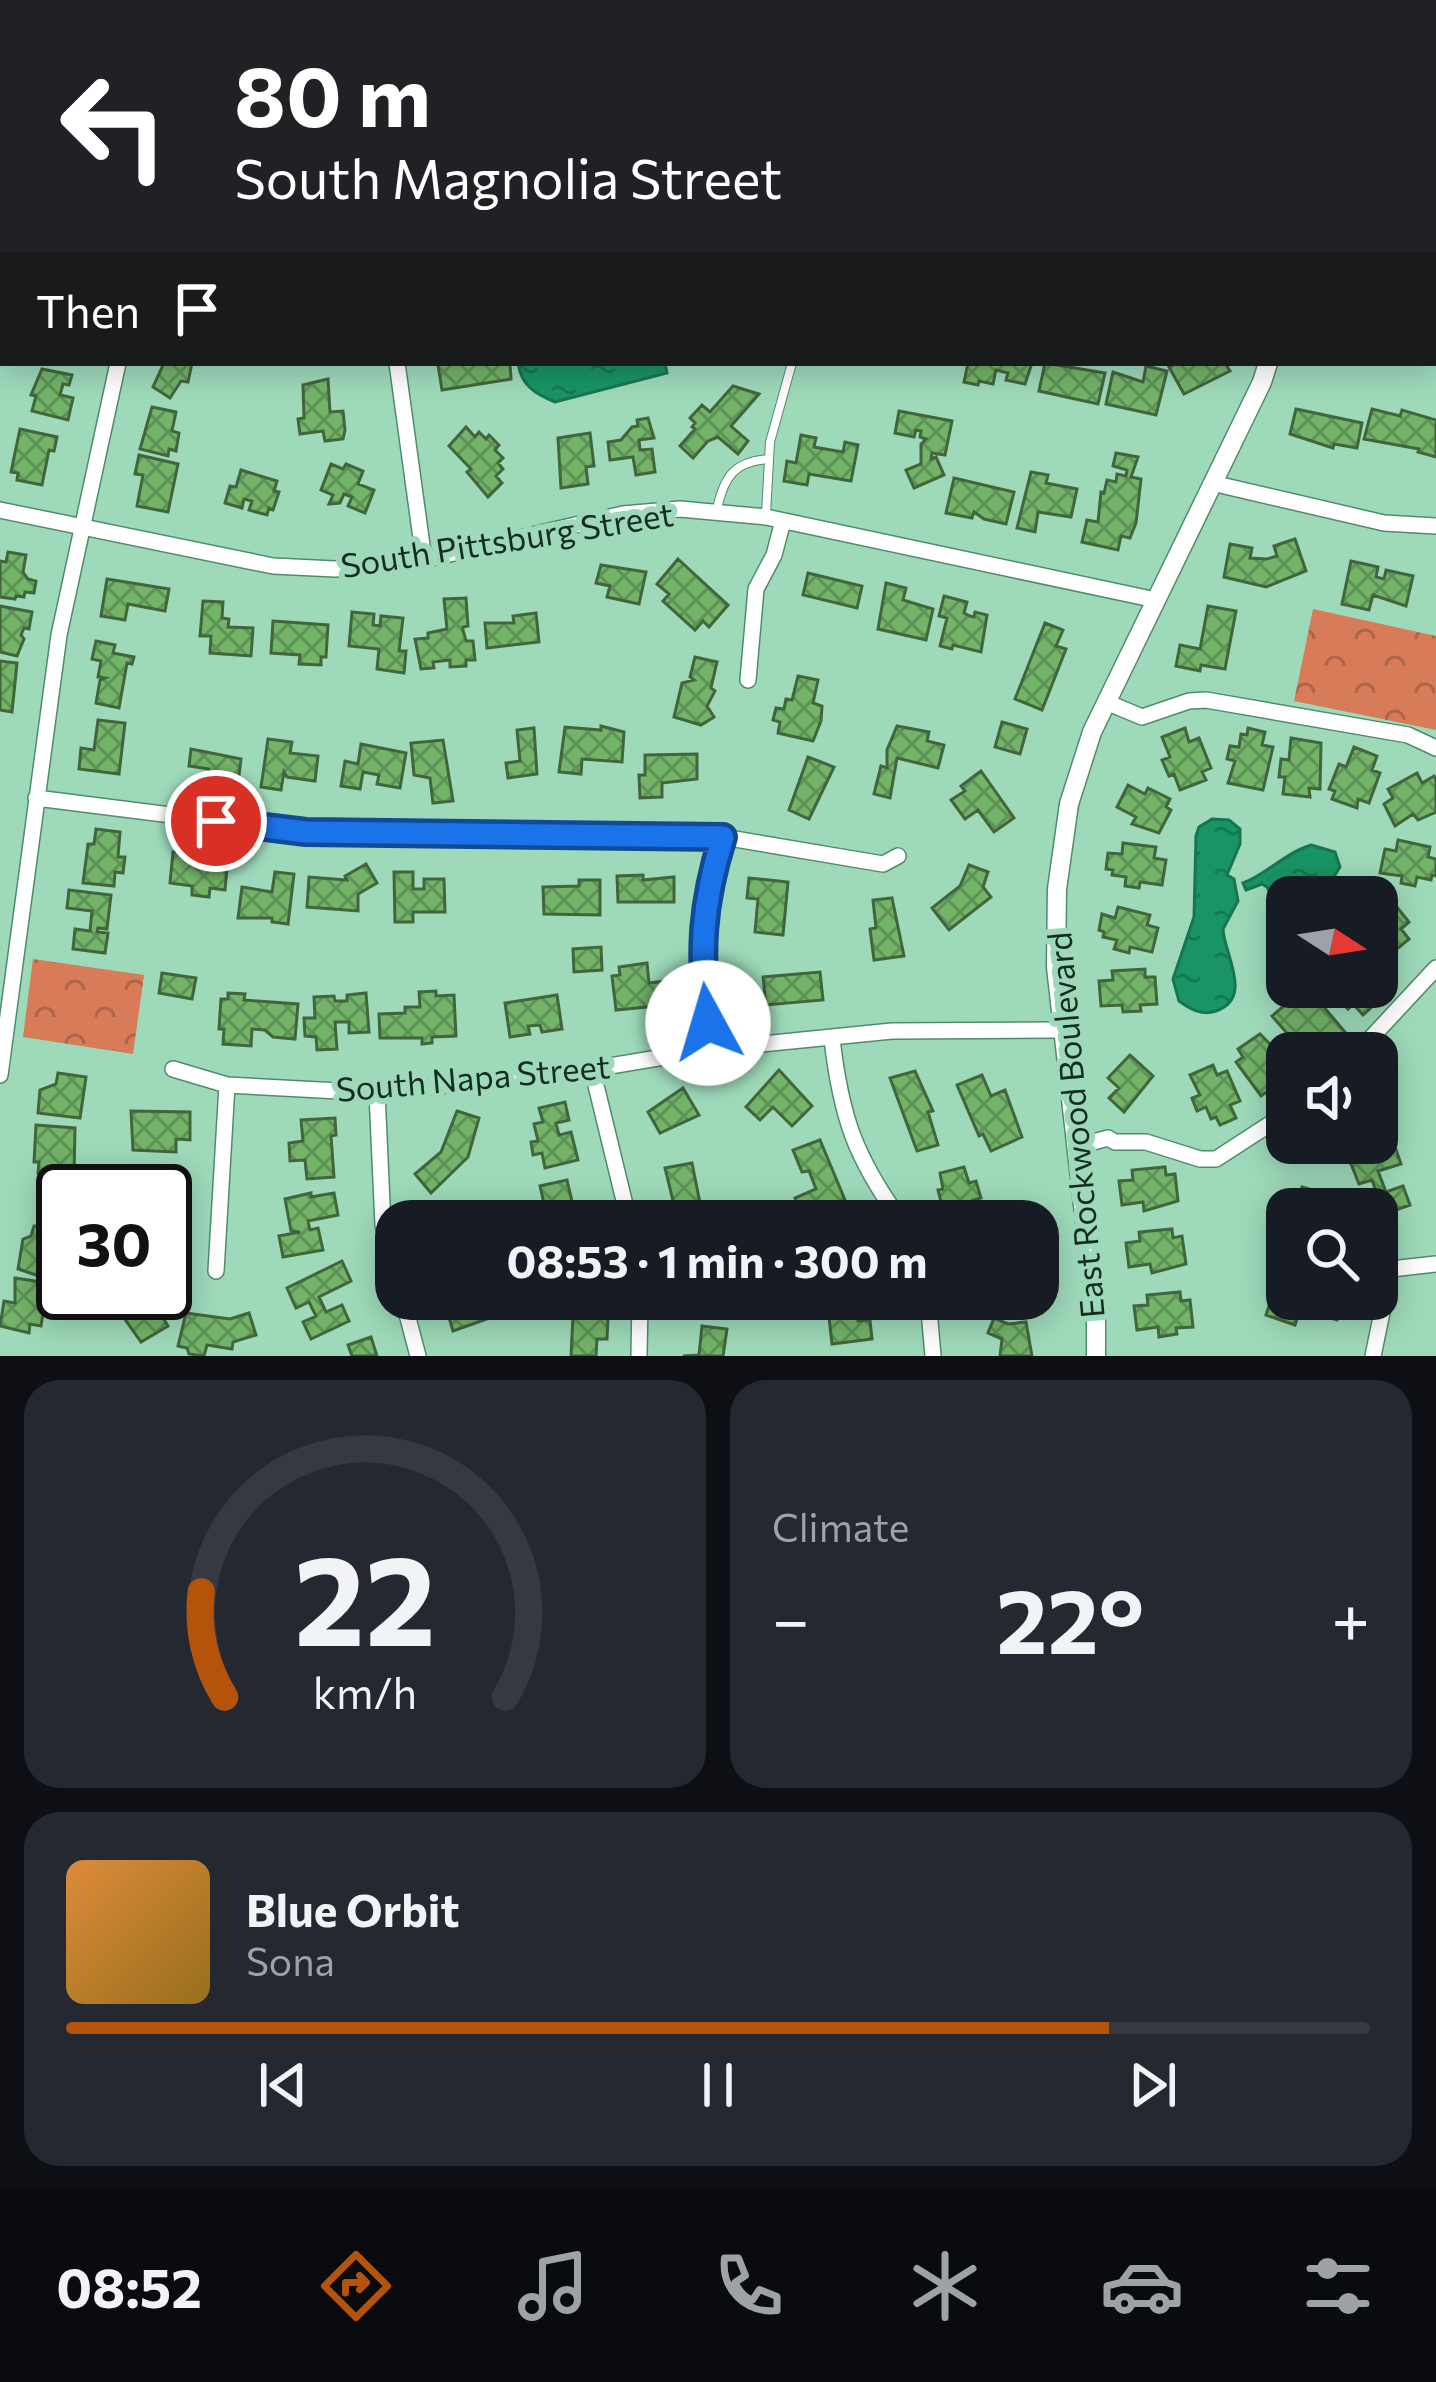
<!DOCTYPE html>
<meta charset="utf-8">
<style>
:root{--surface:#171b24;--page:#242831;--text:#f1f3f6;--muted:#9ea1a6;--line:#363941;--accent:#b45309}
body{margin:0;font-family:Commissioner,sans-serif;background:var(--page);color:var(--text);height:100vh;display:flex;flex-direction:column;font-size:45px;white-space:nowrap}
*{box-sizing:border-box;margin:0}
p{font-size:39px;color:var(--muted)}
.icon{flex:none;width:66px;height:66px;fill:none;stroke:currentColor;stroke-width:2;stroke-linecap:round;stroke-linejoin:round}
.map{position:relative;height:1356px;overflow:hidden}
.sheet{display:flex;flex-direction:column;gap:24px;padding:24px;background:#0d0f14;flex:1}
.sheet>*{flex:none}
.top-card{position:absolute;left:0px;top:0px;width:1437px;height:366px;box-shadow:0 6px 30px #0003;background:#202124;color:#fff;overflow:hidden}
.needle{width:78px;rotate:102deg}
.controls{position:absolute;left:1266px;top:876px;display:grid;gap:24px}
.controls a{display:grid;place-items:center;width:132px;height:132px;border-radius:24px;background:var(--surface);box-shadow:0 6px 30px #0003;font-size:60px}
.speed{position:absolute;left:36px;top:1164px;display:flex;gap:24px;font-size:60px;font-weight:700;text-align:center}
.speed>*{display:grid;place-content:center;width:156px;height:156px;border-radius:50%;background:var(--surface);box-shadow:0 6px 30px #0003;line-height:1}
.speed .limit{border:6px solid #111;border-radius:18px;background:#fff;color:#111}
.pin{position:absolute;display:grid;place-items:center;width:102px;height:102px;color:#fff;margin:-51px;border:6px solid #fff;border-radius:50%;box-shadow:0 3px 12px #0007}
.me{position:absolute;width:132px;margin:-66px;rotate:354deg;stroke-linejoin:round;filter:drop-shadow(0 0 9px #0008)}
.turn{display:flex;align-items:center;gap:42px;height:252px;padding:0 36px;font-size:54px}
.turn .icon{width:156px;height:156px;stroke-width:2.5}
.turn b{display:block;font-size:84px;line-height:102px}
.then{display:flex;align-items:center;height:114px;padding:0 36px;background:#0003;gap:24px;font-size:45px}
.big{font-size:90px;font-weight:700;line-height:1.1}
.sheet .widget{flex:1;display:flex;flex-direction:column;justify-content:center;gap:18px;min-width:0;padding:0 42px;border-radius:36px;background:var(--page)}
.sheet .dial{align-items:center;gap:0}
.dial svg{height:312px;overflow:visible;fill:none;stroke:var(--line);stroke-width:7;stroke-linecap:round;text-anchor:middle}
.dial text{fill:var(--text);stroke:none}
.song{display:flex;align-items:center;gap:36px}
.cover{width:144px;height:144px;border-radius:18px;background:linear-gradient(135deg,hsl(30 70% 55%),hsl(40 70% 35%))}
.played{height:12px;border-radius:6px;background:linear-gradient(90deg,var(--accent) 80%,var(--line) 80%)}
.keys{display:flex;justify-content:space-around;direction:ltr}
.heat{display:flex;justify-content:space-between;align-items:center;font-size:66px;direction:ltr}
.sheet .tiles{flex:1;display:grid;gap:24px;grid-template-columns:1fr 1fr}
.widget:last-child{grid-column:span 2}
.trip{position:absolute;left:375px;top:1200px;width:684px;height:120px;border-radius:36px;background:var(--surface);box-shadow:0 6px 30px #0003;font-weight:700;line-height:120px;text-align:center}
.dock{display:flex;height:192px;justify-content:space-around;align-items:center;background:#090b0e;color:var(--muted)}
.dock .icon{width:84px;height:84px}
.dock .current{color:var(--accent)}
.dock b{font-size:54px;color:var(--text)}
.map>svg:first-child{display:block}
.forest{fill:url(#forest-crowns)}
.water{fill:url(#water-ripples);stroke:#187551;stroke-width:3}
.building{fill:url(#building-cross-hatch);stroke:#42653c;stroke-width:3}
.lines{fill:none;stroke-linecap:round;stroke-linejoin:round}
.service-casing{stroke:#518b6e;stroke-width:10}
.minor-casing{stroke:#518b6e;stroke-width:18}
.tertiary-casing{stroke:#518b6e;stroke-width:21}
.service{stroke:#fff;stroke-width:8}
.minor{stroke:#fff;stroke-width:15}
.tertiary{stroke:#fff;stroke-width:18}
.route-casing{stroke:#114b97;stroke-width:30}
.route{stroke:#1a73e8;stroke-width:21}
.labels{text-anchor:middle;stroke-width:12;stroke-linejoin:round;paint-order:stroke}
.street-label{font-size:33px;fill:#152d21;stroke:#9edaba}
</style>
<div class="map">
<svg width="1436" height="1356" viewBox="0 0 1436 1356">
<defs>
<pattern id="forest-crowns" width="20" height="18" patternUnits="userSpaceOnUse" patternTransform="scale(3)"><rect width="20" height="18" fill="#d77b58"/><path d="M2 6a3 3 0 1 1 6 0M12 15a3 3 0 1 1 6 0" fill="none" stroke="#ad6548"/></pattern>
<pattern id="water-ripples" width="26" height="14" patternUnits="userSpaceOnUse" patternTransform="scale(3)"><rect width="26" height="14" fill="#199465"/><path d="M2 4q2-2 4 0t4 0M15 11q2-2 4 0t4 0" fill="none" stroke="#157953"/></pattern>
<pattern id="building-cross-hatch" width="8" height="8" patternUnits="userSpaceOnUse" patternTransform="scale(3)"><rect width="8" height="8" fill="#73b469"/><path d="M0 0l8 8M0 8l8-8" fill="none" stroke="#5d9356"/></pattern>
</defs>
<rect width="100%" height="100%" fill="#9edaba"/>
<path class="forest" d="M1313,609L1436,636V730L1294,701Z
M33,959L144,975L133,1054L23,1037Z"/>
<path class="water" d="M518,363H665L667,373L555,402C535,394 521,385 518,363Z
M1212,819L1229,820L1240,829V844L1227,875L1234,879L1238,901L1223,929C1224,954 1254,998 1216,1011C1202,1016 1190,1009 1179,1001L1173,979L1194,917L1196,836L1199,827Z
M1311,845L1335,852L1340,867L1321,897H1287V925L1267,887L1262,884L1246,890L1243,883C1264,876 1285,853 1311,845Z"/>
<path class="building" d="M164,363H192L188,382L181,381L170,398L153,387Z
M450,363H510L511,379L442,390L438,365Z
M968,363H1032L1025,384L1006,380L1008,373L996,370L993,384L979,381L978,385L964,382Z
M1045,363L1105,373L1098,404L1039,391Z
M1178,363H1225L1230,371L1184,394L1169,367Z
M1146,366L1167,371L1156,415L1106,404L1113,372L1143,382Z
M42,369L72,375L69,385L63,384L60,395L73,398L68,420L32,411L36,396L31,395Z
M328,379L330,412L343,411L345,430L343,439L325,441L323,431L300,434L298,419L304,418L303,385Z
M733,386L759,394L731,426L748,441L738,454L718,437L708,441L693,458L680,446L695,429L692,427L695,423L690,418L702,405L710,412Z
M152,407L176,412L172,431L179,433L176,451L169,449L168,456L140,449Z
M1296,409L1362,423L1357,448L1334,444L1333,448L1290,434Z
M1372,409L1400,416L1402,410L1436,420V457L1418,452L1419,449L1364,439Z
M899,411L952,421L945,455L932,453L931,459L936,457L944,475L914,488L906,470L921,464V444L926,439L920,437L921,431L916,430L914,437L895,433Z
M648,418L654,438L639,440L640,450L652,449L655,472L636,475L633,457L610,460L608,442L621,440L632,427L638,426L637,420Z
M466,427L475,437L479,432L486,439L489,435L499,445L495,450L503,458L498,463L503,469L496,476L502,483L488,497L467,472L471,469L449,446Z
M20,429L57,437L54,451L49,450L42,485L17,480L18,473L11,472Z
M590,433L594,466L586,467L588,484L561,488L558,438Z
M801,435L816,438L814,447L843,452L845,442L858,445L851,481L809,474L807,485L784,481L787,461L796,463Z
M1116,453L1138,457L1131,477L1141,479L1136,523L1130,538L1121,536L1118,550L1082,542L1087,520L1098,522L1101,492L1104,493L1107,480L1116,482L1117,474L1126,476L1127,470L1113,466Z
M139,455L178,464L168,512L137,506L143,475L135,474Z
M331,464L343,469L346,464L363,471L358,484L374,490L365,513L348,506L352,497L344,494L340,503L329,504L333,495L321,490Z
M241,470L277,481L274,491L279,492L273,510L269,508L267,515L249,510L252,501L244,499L242,508L225,503L230,486L236,487Z
M1031,472L1048,475L1046,483L1077,489L1071,517L1038,512L1035,532L1017,528Z
M954,478L1014,492L1006,524L984,519L974,512L972,518L946,513Z
M1295,539L1306,571L1266,587L1224,577L1230,544L1252,548L1250,558L1267,559L1277,556L1274,546Z
M8,552L26,555L23,572L28,579L36,581L34,593L25,592L24,597L16,596L15,599L0,597V561L6,562Z
M678,559L728,605L709,627L703,621L695,630L663,601L669,594L657,584Z
M1351,561L1378,567L1376,577L1384,579L1386,570L1413,576L1406,606L1373,595L1369,610L1342,604Z
M601,565L646,572L639,604L607,597L610,586L596,583Z
M808,573L862,586L857,608L803,595Z
M107,579L169,589L165,611L128,604L125,620L101,616Z
M886,583L906,588L903,600L933,609L926,640L878,629Z
M944,596L967,602L964,613L970,616L974,617L975,612L987,615L981,652L953,645L952,649L940,646L947,618L939,616Z
M466,598L468,626L463,627V630L466,641H473L475,660H466V666L450,667V660L433,662L434,668L421,669L415,639L428,638V633L447,629L444,599Z
M203,601L223,602L222,618L229,619L228,627L253,628L251,656L210,653L211,636H200Z
M0,606L32,612L29,629L24,628L21,635L24,639L17,656L0,652Z
M1208,606L1236,611L1225,669L1201,665L1200,671L1176,666L1180,645L1200,649Z
M352,612L374,614L373,625L380,626L381,616L403,618L399,651H406L404,673L377,669L379,649L349,646Z
M536,613L539,642L487,648L485,623H514L513,616Z
M273,621L328,625L326,657H321V665L299,664L300,655L271,653Z
M1045,623L1063,630L1056,646L1066,649L1042,710L1015,699Z
M96,641L115,645L113,653L134,657L132,664L127,663L119,708L96,703L100,680L105,678L98,677L101,661L92,659Z
M695,657L717,662L711,688L715,691L707,706L714,717L701,725L674,717L682,683L694,680L690,677Z
M0,661L17,663L12,712L0,710Z
M798,676L818,680L813,703L822,706L821,721L813,741L778,733L780,722L773,720L776,708L784,709L786,699L792,700Z
M98,720L125,723L119,774L79,769L81,748L94,750Z
M1002,722L1027,729L1020,754L995,747Z
M601,726L624,732L622,762L582,759L581,774L559,772L565,727L601,730Z
M897,726L929,732L927,741L944,745L938,768L897,758L890,798L874,794L881,766L887,768V750Z
M534,728L537,774L508,778L506,763L520,761L517,730Z
M1185,728L1189,742L1199,738L1211,768L1202,772L1206,780L1180,790L1174,774L1169,776L1162,760L1170,757L1162,737Z
M1248,728L1265,732L1262,745L1273,747L1263,790L1228,783L1235,761L1227,759L1230,746L1239,747L1241,734L1247,735Z
M1291,738L1321,743L1320,789L1309,788L1310,797L1283,794L1285,777H1279L1281,759L1289,760Z
M268,739L292,742L290,753L318,756L315,781L287,777L284,772L281,790L261,787Z
M443,740L453,801L433,803L430,778L414,775L411,743Z
M361,744L406,753L400,788L377,784L379,775L363,772L360,789L341,786L345,761L358,764Z
M1354,747L1377,756L1372,770L1380,773L1369,803L1358,799L1357,808L1332,799L1335,791L1329,789L1339,764L1346,767Z
M191,749L241,759L238,783L208,779L209,769L189,766Z
M697,754V779L662,783V797L640,798L639,775H645V755Z
M808,757L834,767L809,819L789,810Z
M981,771L1014,818L994,832L978,810L965,819L951,800L965,791L961,786Z
M1417,773L1422,783L1434,776L1436,780V812L1418,820L1413,814L1395,826L1384,804L1393,798L1388,789Z
M1128,785L1145,794L1148,788L1170,799L1166,807L1171,810L1159,833L1132,824L1136,817L1117,807Z
M96,829L120,832L118,857H125L123,873L115,872L114,886L83,883L88,844H94Z
M1398,840L1430,847L1428,857L1436,859V876L1432,875L1431,880L1417,877L1415,886L1401,883L1402,876L1380,873L1385,849L1396,851Z
M1123,843L1156,847L1154,858L1166,860L1162,885L1140,882L1139,888L1125,886L1126,877L1112,875L1113,870L1106,869L1108,853L1122,854Z
M173,852L228,857L225,890L210,888L209,897L192,895V886L170,883Z
M366,864L377,883L358,894V911L307,907L309,877L347,880L345,876Z
M969,865L988,872L983,887L991,897L949,930L932,908L960,886Z
M275,872L294,874L288,924L272,922V918H238L242,887L272,892Z
M394,872H413V889H424V879H444L445,912H413V922H395Z
M643,875V880L674,877V902H618L617,876Z
M749,878L788,882L783,935L755,932L758,899L747,898Z
M579,880H600V915L544,914L543,887L579,886Z
M69,890L111,895L107,929L98,928L97,932L108,933L105,953L73,949L75,929L90,931L92,911L67,908Z
M1388,896L1409,922L1401,929L1409,939L1397,949L1377,939V900L1380,903Z
M892,898L904,956L874,960L870,929L876,928L873,900Z
M1118,907L1150,915L1147,925L1158,928L1152,952L1130,947L1129,953L1114,949L1117,940L1103,937L1104,932L1099,930L1102,914L1115,918Z
M601,947L602,970L574,972L573,949Z
M647,963L649,983L675,980L678,1004L616,1010L612,976L620,975L619,967Z
M1145,969V977H1155L1157,1004L1140,1005L1141,1011L1123,1012L1122,1005L1101,1006L1099,981L1113,980L1112,971Z
M820,972L823,1000L766,1005L763,977Z
M162,973L196,978L192,999L159,993Z
M1328,987H1372L1382,998L1363,1015L1353,1004L1348,1009Z
M436,991V996L454,995L456,1036L432,1037V1043L422,1044V1038H380L379,1014L405,1013V1007H420L419,992Z
M228,993L245,994L244,1000L298,1004L295,1039L273,1037L265,1030L252,1029L251,1046L223,1044L224,1029H219L221,999H228Z
M366,993L369,1032L349,1033V1022H335L337,1049L317,1050L316,1037L305,1036L304,1018H315L314,997L334,996L335,1001H347V995Z
M1299,993L1304,999L1312,993L1345,1032L1325,1048L1314,1035L1299,1047L1272,1016Z
M557,995L562,1029L542,1032L540,1025L528,1026L530,1034L510,1037L505,1003Z
M1260,1034L1285,1059L1277,1064L1287,1077V1084L1271,1095L1268,1091L1261,1096L1236,1062L1243,1057L1238,1049Z
M1130,1055L1153,1076L1124,1112L1109,1098L1119,1088L1108,1078Z
M1213,1065L1217,1075L1227,1071L1240,1101L1230,1105L1236,1118L1220,1125L1216,1117L1211,1119L1206,1107L1197,1111L1192,1098L1200,1095L1190,1075Z
M779,1070L812,1106L792,1126L773,1107L760,1120L746,1107Z
M915,1071L933,1111L928,1112L938,1145L917,1151L890,1078Z
M58,1073L86,1077L80,1118L38,1113L40,1090L56,1084Z
M982,1075L991,1096L1005,1090L1022,1137L991,1151L983,1134L979,1136L957,1085Z
M683,1088L699,1115L660,1133L648,1112Z
M565,1102L569,1120L556,1123L559,1135L571,1132L578,1160L545,1168L542,1153L533,1155L531,1142L538,1141L534,1124L543,1122L539,1108Z
M131,1111L190,1112V1140L176,1139V1152L133,1150Z
M457,1111L479,1118L468,1157L431,1193L415,1174L441,1152Z
M335,1118L336,1135L331,1136L334,1177L307,1179L305,1160L290,1161L289,1143L303,1141L301,1120Z
M36,1125L75,1128L74,1176L38,1173L39,1162H34Z
M820,1140L845,1200L803,1216L795,1198L816,1189L809,1171L802,1172L793,1150Z
M1380,1140L1382,1145L1393,1141L1401,1164L1378,1171L1386,1192L1403,1186L1410,1205L1384,1214L1372,1180L1359,1184L1347,1154Z
M692,1163L703,1218L678,1221L665,1168Z
M964,1167L969,1183L976,1181L981,1198L973,1200L979,1221H953L950,1211L944,1213L938,1190L943,1189L940,1173Z
M1165,1167L1166,1175L1175,1174L1178,1201L1144,1211L1143,1202L1122,1205L1119,1181L1133,1180L1132,1170Z
M567,1180L574,1210L589,1207L593,1221H548L540,1186Z
M1302,1187L1338,1197L1335,1209H1296Z
M311,1193V1197L334,1193L338,1215L308,1221L310,1230L318,1228L323,1250L283,1257L279,1236L300,1232L291,1231L285,1199Z
M461,1205L464,1221H434L432,1210Z
M34,1226L63,1228V1248L56,1257L63,1261L62,1267L53,1269L52,1275L40,1270L39,1276L18,1269L23,1239L31,1236Z
M1172,1229L1173,1238L1182,1236L1186,1264L1152,1273L1150,1264L1129,1267L1126,1243L1140,1241L1139,1232Z
M342,1261L351,1281L319,1297L326,1312L342,1305L349,1321L311,1339L303,1322L316,1316L309,1302L296,1308L287,1288Z
M1281,1269L1287,1271V1299H1344L1337,1320L1300,1309L1295,1325L1266,1315Z
M15,1278L48,1283L41,1326L30,1324L29,1333L0,1326L4,1301L15,1303Z
M1180,1292L1181,1301L1190,1300L1193,1327L1176,1328L1177,1334L1159,1337L1158,1327L1137,1330L1134,1306L1148,1305L1147,1295Z
M117,1293H159L165,1306L158,1310L168,1326L141,1342L110,1298Z
M458,1299H489L495,1316L453,1331L447,1311L460,1306Z
M827,1299H855L858,1321L870,1320L872,1339L832,1344Z
M186,1313L230,1319L249,1313L256,1335L233,1342L232,1349L207,1345L204,1356L189,1354L187,1348L178,1346Z
M573,1316L608,1318L607,1339H597L596,1356H571Z
M994,1318L1008,1324L1026,1322L1032,1356H1000L1002,1339L988,1333Z
M702,1326L727,1329L723,1356H683L699,1355Z
M371,1337L377,1356H352L348,1345Z"/>
<g class="lines">
<g class="service-casing">
<path id="service" d="M717,509C724,477 734,461 769,459
M766,514L770,442L792,363"/>
</g>
<g class="minor-casing">
<path id="minor" d="M54,0L55,3
M347,0V3
M1081,3L1082,0
M397,363L424,560
M1212,483L1384,523L1436,526
M0,510L273,566L335,569L424,560L623,514L680,509L766,517L1156,600
M748,680L756,589L774,555L783,521
M1106,702L1142,717L1189,701L1206,700L1408,735L1436,748
M36,798L306,832L723,837L883,864L898,856
M832,1039C841,1117 855,1157 901,1221
M712,1049C700,966 698,917 723,837
M1357,1053L1436,968
M173,1069L227,1085L377,1093L592,1069L712,1049L892,1031L1061,1030
M592,1069L629,1221
M0,1075L59,635L118,363
M377,1093L383,1225L396,1273
M1075,1147L1108,1138L1115,1142H1146L1200,1159H1216L1287,1113
M216,1271L227,1085
M403,1299L418,1356
M928,1299L933,1356
M639,1356L640,1299
M1373,1356L1391,1269L1436,1264"/>
</g>
<g class="tertiary-casing">
<path id="tertiary" d="M1355,3V0
M1096,1356V1319L1056,967L1057,889L1069,804L1092,732L1262,382L1268,363"/>
</g>
<use href="#service" class="service"/>
<use href="#minor" class="minor"/>
<use href="#tertiary" class="tertiary"/>
</g>
<g class="lines">
<g class="route-casing">
<path id="route" d="M216,821L306,832L723,837C702,903 699,953 708,1023"/>
</g>
<use href="#route" class="route"/>
</g>
<g class="labels">
<g class="street-label">
<text transform="translate(507 540) rotate(-9)" y="12">South Pittsburg Street</text>
<text transform="translate(473 1078) rotate(-5)" y="12">South Napa Street</text>
<text transform="translate(1076 1125) rotate(-95)" y="12">East Rockwood Boulevard</text>
</g>
</g>
</svg>
<div class="controls">
<a><svg class="needle" viewBox="-14 -14 28 28"><path d="M0-13l5 13h-10z" fill="#e53935"/><path d="M0 13l5-13h-10z" fill="#9ea1a6"/></svg></a>
<a><svg class="icon" aria-label="sound" viewBox="0 0 24 24"><path d="M4 9h4l5-4v14l-5-4H4zM17 9q2 3 0 6"/></svg></a>
<a><svg class="icon" aria-label="search" viewBox="0 0 24 24"><circle cx="10" cy="10" r="6"/><path d="M15 15l6 6"/></svg></a>
</div>
<div class="speed"><div class="limit">30</div></div>
<div class="pin" style="left:216px;top:821px;background:#d93025"><svg class="icon" aria-label="arrive" viewBox="0 0 24 24"><path d="M6 21V4h12l-3 4 3 4H6"/></svg></div>
<svg class="me" style="left:708px;top:1023px" viewBox="-20 -20 40 40"><circle r="19" fill="#fff"/><path d="M0-13L10 11 0 6-10 11z" fill="#1a73e8"/></svg>
<div class="trip">08:53 · 1 min · 300 m</div>
<div class="top-card">
<div class="turn"><svg class="icon" aria-label="left" viewBox="0 0 24 24"><path d="M17 20v-9H6M10 6l-5 5 5 5"/></svg><div><b>80 m</b>South Magnolia Street</div></div>
<div class="then">Then<svg class="icon" aria-label="arrive" viewBox="0 0 24 24"><path d="M6 21V4h12l-3 4 3 4H6"/></svg></div>
</div>
</div>
<section class="sheet">
<div class="tiles">
<div class="widget dial"><svg viewBox="0 0 100 80">
<path d="M14 69A42 42 0 1 1 86 69"/>
<path d="M14 69A42 42 0 0 1 8 42" stroke="#b45309"/>
<text x="50" y="56" font-size="32" font-weight="700">22</text>
<text x="50" y="72" font-size="11">km/h</text>
</svg></div>
<div class="widget"><p>Climate</p>
<div class="heat"><a>−</a><b class="big">22°</b><a>+</a></div>
</div>
<div class="widget">
<div class="song"><i class="cover"></i><div><b>Blue Orbit</b><p>Sona</p></div></div>
<div class="played"></div>
<div class="keys"><svg class="icon" aria-label="previous" viewBox="0 0 24 24"><path d="M18 5L8 12l10 7zM5 5v14"/></svg><svg class="icon" aria-label="pause" viewBox="0 0 24 24"><path d="M8 5v14M16 5v14"/></svg><svg class="icon" aria-label="next" viewBox="0 0 24 24"><path d="M6 5l10 7-10 7zM19 5v14"/></svg></div>
</div>
</div>
</section>
<nav class="dock">
<b>08:52</b>
<svg class="icon current" aria-label="directions" viewBox="0 0 24 24"><path d="M12 3l9 9-9 9-9-9zM9 14v-3h6M13 9l2 2-2 2"/></svg>
<svg class="icon" aria-label="music" viewBox="0 0 24 24"><path d="M9 18V5l10-2v13"/><circle cx="6" cy="18" r="3"/><circle cx="16" cy="16" r="3"/></svg>
<svg class="icon" aria-label="phone" viewBox="0 0 24 24"><path d="M5 4h4l2 5-3 2q2 4 5 5l2-3 5 2v4C11 20 4 13 5 4z"/></svg>
<svg class="icon" aria-label="climate" viewBox="0 0 24 24"><path d="M12 3v18M4 7l16 10M4 17L20 7"/></svg>
<svg class="icon" aria-label="car" viewBox="0 0 24 24"><path d="M5 17H2v-5l4-1 3-4h7l3 4 3 1v5h-3M9 17h6M6 11h13"/><circle cx="7" cy="17" r="2"/><circle cx="17" cy="17" r="2"/></svg>
<svg class="icon" aria-label="filters" viewBox="0 0 24 24"><path d="M4 7h16M4 17h16"/><circle cx="9" cy="7" r="2"/><circle cx="15" cy="17" r="2"/></svg>
</nav>
